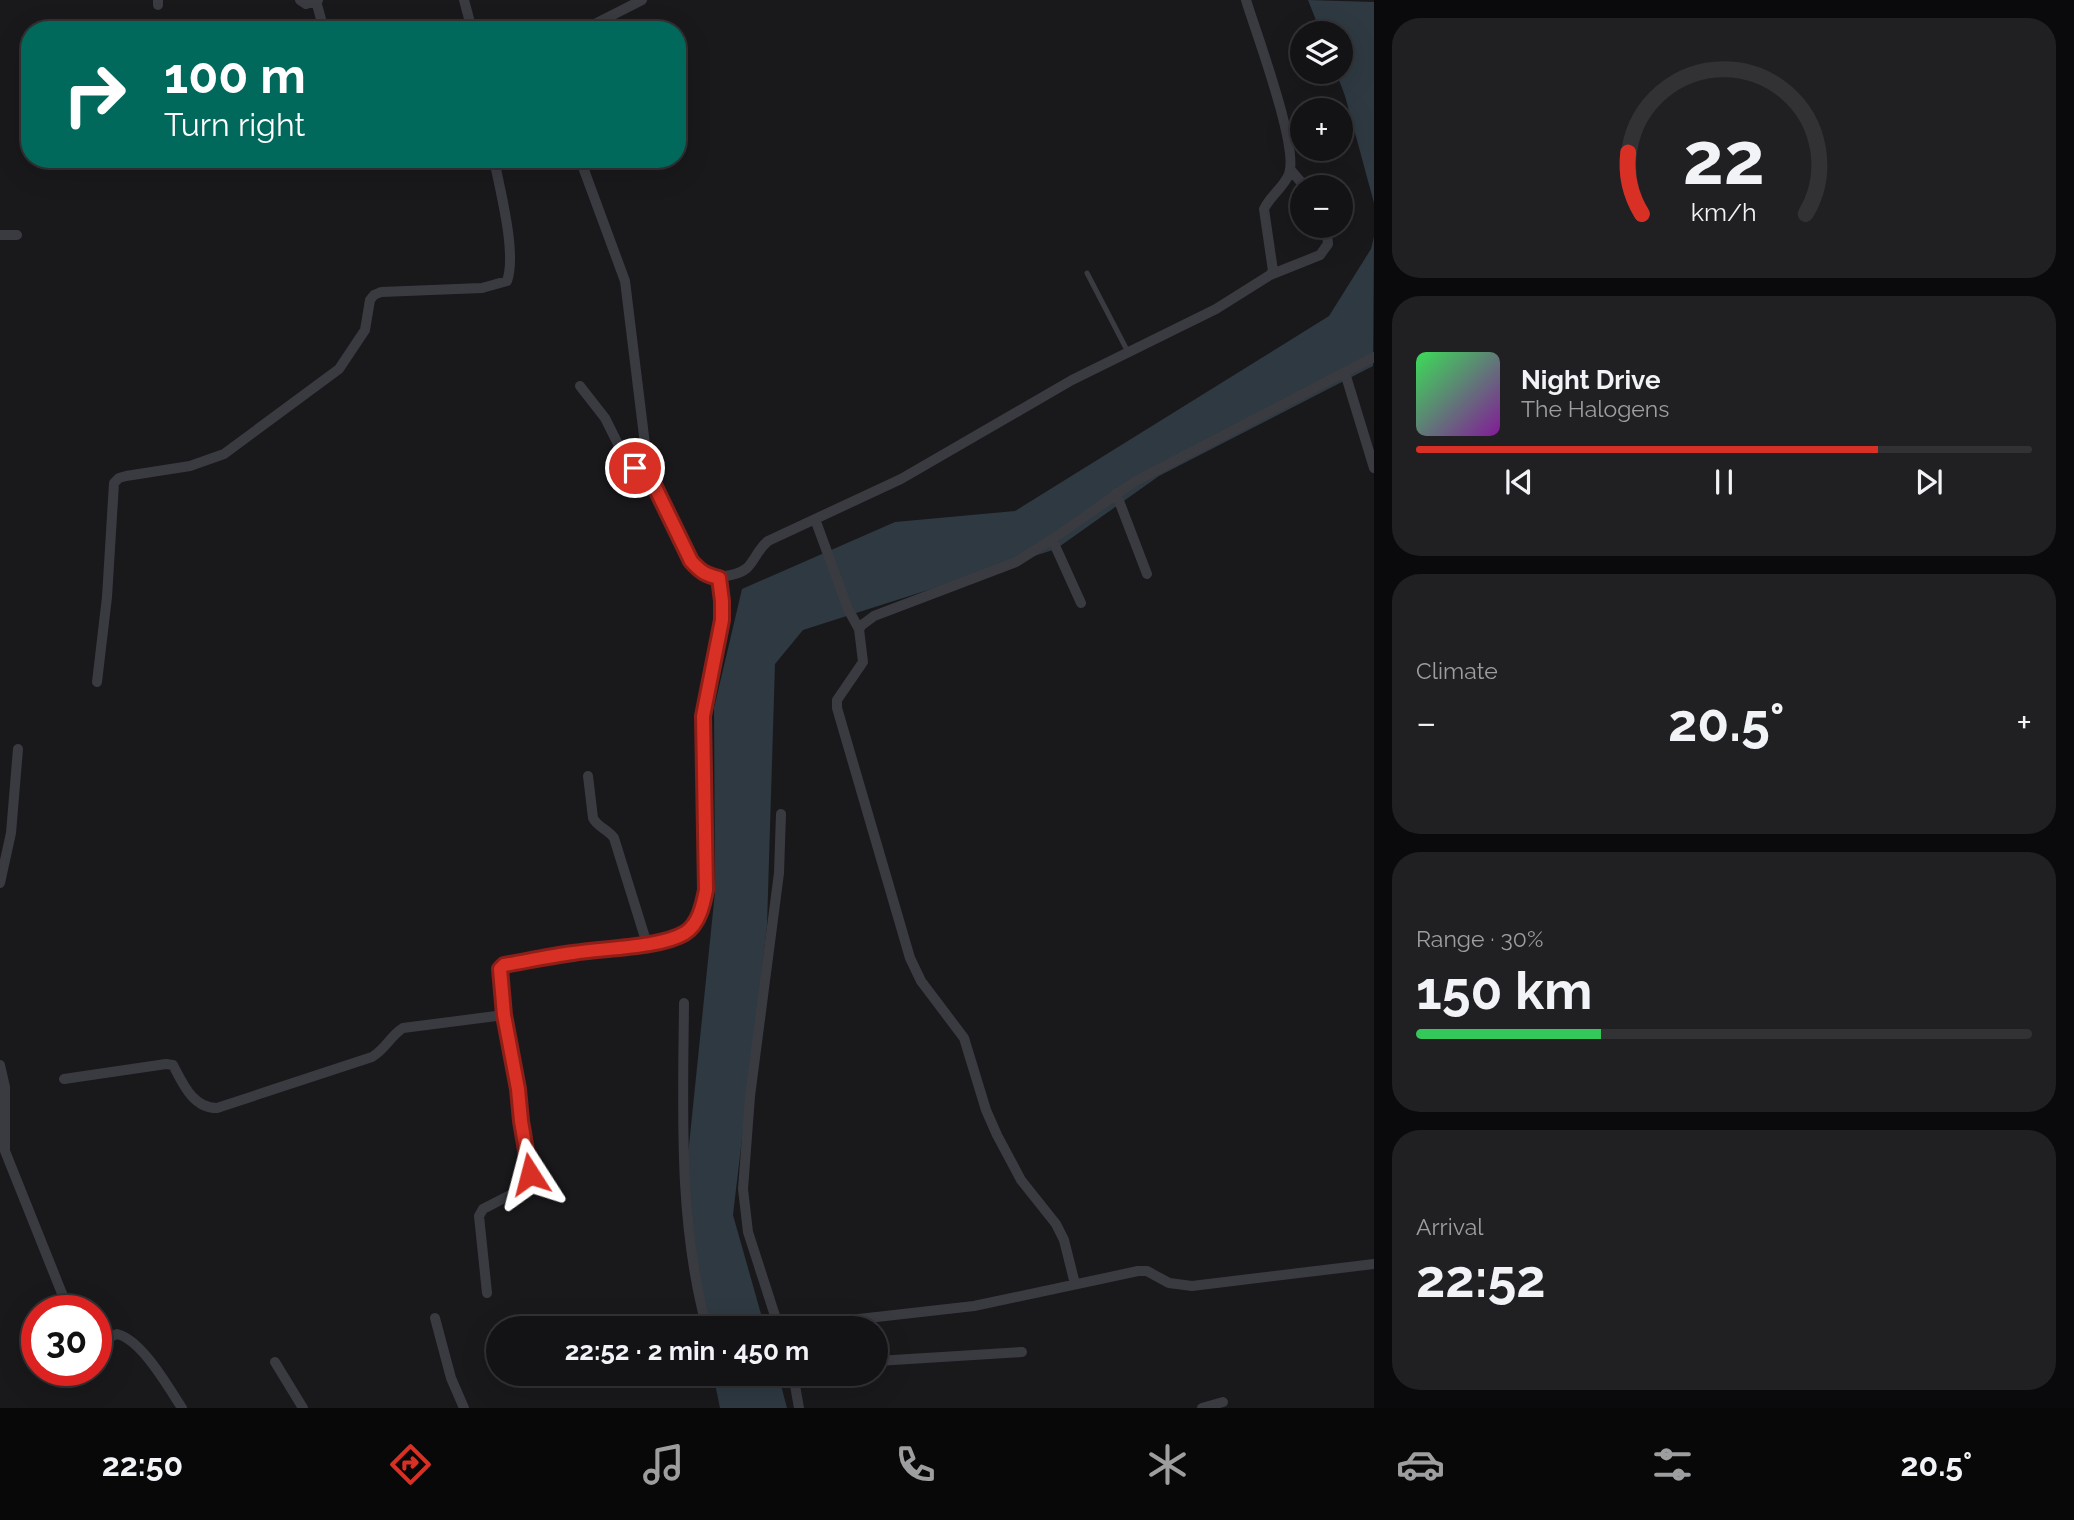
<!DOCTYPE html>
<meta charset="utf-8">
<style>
:root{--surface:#131315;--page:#202022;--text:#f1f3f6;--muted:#9d9ea0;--line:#323234;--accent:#d93025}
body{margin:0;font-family:Raleway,sans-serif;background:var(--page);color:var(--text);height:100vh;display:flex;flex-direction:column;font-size:26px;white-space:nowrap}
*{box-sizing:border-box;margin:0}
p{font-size:23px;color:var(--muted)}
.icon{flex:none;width:38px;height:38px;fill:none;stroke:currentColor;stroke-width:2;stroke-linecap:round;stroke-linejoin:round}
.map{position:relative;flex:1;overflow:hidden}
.details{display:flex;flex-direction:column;gap:18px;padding:18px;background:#0a0a0c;width:700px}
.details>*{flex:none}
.top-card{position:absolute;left:21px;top:21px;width:665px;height:147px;border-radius:28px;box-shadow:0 7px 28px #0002,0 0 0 2px var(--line);background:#00695c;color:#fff;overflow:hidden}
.fabs{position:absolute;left:1290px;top:21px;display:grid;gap:14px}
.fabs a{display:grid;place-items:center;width:63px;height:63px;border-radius:50%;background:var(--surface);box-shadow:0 7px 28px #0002,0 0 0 2px var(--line);font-size:35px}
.speed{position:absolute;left:21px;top:1295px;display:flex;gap:14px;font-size:35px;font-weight:700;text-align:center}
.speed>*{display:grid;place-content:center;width:91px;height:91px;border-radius:50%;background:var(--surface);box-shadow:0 7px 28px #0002,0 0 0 2px var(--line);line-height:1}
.speed .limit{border:10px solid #d22;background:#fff;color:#111}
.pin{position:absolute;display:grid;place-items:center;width:60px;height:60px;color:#fff;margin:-30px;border:4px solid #fff;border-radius:50%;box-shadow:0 2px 7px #0007}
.me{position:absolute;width:77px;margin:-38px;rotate:351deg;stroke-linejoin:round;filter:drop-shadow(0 0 5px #0008)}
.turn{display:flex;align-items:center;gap:24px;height:147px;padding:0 28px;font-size:32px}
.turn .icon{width:91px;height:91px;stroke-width:2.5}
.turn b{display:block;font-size:49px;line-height:60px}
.big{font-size:52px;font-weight:700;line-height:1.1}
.details .card{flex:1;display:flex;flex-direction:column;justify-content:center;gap:10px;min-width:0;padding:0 24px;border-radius:28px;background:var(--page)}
.details .dial{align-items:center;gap:0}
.dial svg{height:182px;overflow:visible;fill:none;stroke:var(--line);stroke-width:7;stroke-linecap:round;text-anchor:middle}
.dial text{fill:var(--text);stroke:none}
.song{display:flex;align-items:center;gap:21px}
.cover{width:84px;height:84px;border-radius:10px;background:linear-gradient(135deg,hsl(130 70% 55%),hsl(290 70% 35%))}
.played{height:7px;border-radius:4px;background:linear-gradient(90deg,var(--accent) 75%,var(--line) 75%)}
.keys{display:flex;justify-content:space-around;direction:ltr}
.heat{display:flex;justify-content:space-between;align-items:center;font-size:38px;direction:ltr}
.charge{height:10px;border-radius:5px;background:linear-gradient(90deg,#34c759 30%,var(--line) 0)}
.trip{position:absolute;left:486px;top:1316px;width:402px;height:70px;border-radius:35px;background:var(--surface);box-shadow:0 7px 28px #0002,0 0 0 2px var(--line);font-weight:700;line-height:70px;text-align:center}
.tab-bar{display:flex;height:112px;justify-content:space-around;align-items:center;background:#080808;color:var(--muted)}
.tab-bar .icon{width:49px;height:49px}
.tab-bar .current{color:var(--accent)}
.tab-bar b{font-size:32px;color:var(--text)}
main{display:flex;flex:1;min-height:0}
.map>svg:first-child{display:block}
.water{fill:#2e3941}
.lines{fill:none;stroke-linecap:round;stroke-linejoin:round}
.lane{stroke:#3a3b41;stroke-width:5}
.street{stroke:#3a3b41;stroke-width:10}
.route-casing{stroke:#8d1f18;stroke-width:18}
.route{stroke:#d93025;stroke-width:12}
</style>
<main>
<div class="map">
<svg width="1374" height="1408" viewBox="0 0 1374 1408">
<rect width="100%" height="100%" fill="#19191c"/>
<path class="water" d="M1308,0L1374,2V203L1345,96L1336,72H1340V33H1321Z
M1374,237L1373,366L1159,476L1056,549L803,630L775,664L767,926L733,1215L765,1328H705L684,1194L715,892L714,708L742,589L895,522L1015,511L1329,316L1371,249Z
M713,1374H778L787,1408H720Z"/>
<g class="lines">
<path class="lane" d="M1087,273L1128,352"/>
<path class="street" d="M158,0V5
M300,0L306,4L318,0
M464,0L472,30
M316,1L324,30
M583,30L642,0
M580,159L625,281L649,477
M1290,169L1305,187
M0,235H17
M1270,275L1320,255L1328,244L1326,226
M1345,373L1374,468
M580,386L605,418L628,464L649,477L654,485L691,561C703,575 712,579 731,575C737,574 742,572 747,568C755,560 758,549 768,541L901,479L1072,380L1216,309L1270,275L1273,271L1264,209C1270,196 1284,187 1289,174C1299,147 1256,33 1246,0
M1116,493L1147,574
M815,519L848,609L859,629
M1052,539L1081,603
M97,682L107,597L114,483L119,478L126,476L190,466L224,454L339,369L365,330L370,300L374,295L381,292L482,288L507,281C517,253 500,191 494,159
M588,776L593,818C597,827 608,829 614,838L647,944
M0,883L11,833L18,749
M684,1003C683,1111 678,1224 707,1328
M0,1065L5,1087V1151L69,1311
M64,1079L166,1064L173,1065C183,1084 193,1108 217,1108L372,1057C386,1049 390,1036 403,1028L504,1015
M1075,1284L1064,1240L1056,1224L1021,1180L997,1135L986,1110L964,1038L921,981L910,958L837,708V700L863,662L859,629L862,625L874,616L1016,562L1057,536L1134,482L1374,357
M487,1293L479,1216L483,1209L526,1187L530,1180L518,1089L504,1015L500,969L504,965C527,961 550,956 573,953C603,948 660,948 685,933C699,925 703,905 706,890L703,716L722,620V601L718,577
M435,1318L451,1378L464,1408
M779,1328L974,1306L1138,1271H1147L1169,1283L1192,1286L1374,1264
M779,1328L748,1232L743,1189L750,1096L779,873L781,814
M96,1343L117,1334C142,1340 168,1387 182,1408
M877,1361L1022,1352
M275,1362L303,1408
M793,1374L799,1408
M1202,1408L1223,1402"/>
</g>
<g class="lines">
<g class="route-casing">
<path id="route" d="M530,1174L521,1121L518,1089L504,1015L500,969L504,965C527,961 550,956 573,953C603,948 660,948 685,933C699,924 703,905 706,890L703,716L722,620V601L719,578C705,575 700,571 691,561L654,485L649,477L635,468"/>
</g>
<use href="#route" class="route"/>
</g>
</svg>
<div class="fabs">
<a><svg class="icon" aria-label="layers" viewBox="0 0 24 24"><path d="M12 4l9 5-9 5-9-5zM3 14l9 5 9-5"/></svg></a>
<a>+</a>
<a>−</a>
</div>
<div class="speed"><div class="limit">30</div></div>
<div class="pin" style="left:635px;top:468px;background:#d93025"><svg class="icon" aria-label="arrive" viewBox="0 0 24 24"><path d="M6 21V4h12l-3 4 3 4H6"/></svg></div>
<svg class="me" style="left:530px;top:1174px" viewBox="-20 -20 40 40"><path d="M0-17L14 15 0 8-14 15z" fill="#d93025" stroke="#fff" stroke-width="4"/></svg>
<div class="trip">22:52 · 2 min · 450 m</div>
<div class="top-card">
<div class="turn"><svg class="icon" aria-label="right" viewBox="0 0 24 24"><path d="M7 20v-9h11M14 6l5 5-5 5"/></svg><div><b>100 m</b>Turn right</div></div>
</div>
</div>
<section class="details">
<div class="card dial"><svg viewBox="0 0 100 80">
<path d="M14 69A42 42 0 1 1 86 69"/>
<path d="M14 69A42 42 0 0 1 8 42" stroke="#d93025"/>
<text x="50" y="56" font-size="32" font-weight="700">22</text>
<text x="50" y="72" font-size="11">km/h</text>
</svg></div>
<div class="card">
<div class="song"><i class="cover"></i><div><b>Night Drive</b><p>The Halogens</p></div></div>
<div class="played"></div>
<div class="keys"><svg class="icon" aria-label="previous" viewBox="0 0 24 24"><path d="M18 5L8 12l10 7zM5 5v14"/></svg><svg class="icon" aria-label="pause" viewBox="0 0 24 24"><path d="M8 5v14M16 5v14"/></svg><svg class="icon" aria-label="next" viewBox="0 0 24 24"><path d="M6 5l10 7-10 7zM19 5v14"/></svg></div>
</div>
<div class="card"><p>Climate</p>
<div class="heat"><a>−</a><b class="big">20.5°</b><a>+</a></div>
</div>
<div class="card"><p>Range · 30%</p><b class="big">150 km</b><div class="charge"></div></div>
<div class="card"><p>Arrival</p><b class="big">22:52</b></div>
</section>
</main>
<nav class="tab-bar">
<b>22:50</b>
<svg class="icon current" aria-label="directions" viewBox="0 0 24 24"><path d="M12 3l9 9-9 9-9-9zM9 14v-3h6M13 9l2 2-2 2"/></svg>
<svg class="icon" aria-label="music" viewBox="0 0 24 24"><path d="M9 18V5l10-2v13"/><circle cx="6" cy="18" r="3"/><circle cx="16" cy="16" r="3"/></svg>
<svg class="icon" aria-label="phone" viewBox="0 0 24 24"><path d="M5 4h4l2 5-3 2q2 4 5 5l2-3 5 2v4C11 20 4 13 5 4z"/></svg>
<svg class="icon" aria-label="climate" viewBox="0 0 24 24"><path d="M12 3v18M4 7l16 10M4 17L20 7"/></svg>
<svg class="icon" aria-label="car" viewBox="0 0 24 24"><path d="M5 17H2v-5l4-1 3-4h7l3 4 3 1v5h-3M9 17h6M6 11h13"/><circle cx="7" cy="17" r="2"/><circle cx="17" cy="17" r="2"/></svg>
<svg class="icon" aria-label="filters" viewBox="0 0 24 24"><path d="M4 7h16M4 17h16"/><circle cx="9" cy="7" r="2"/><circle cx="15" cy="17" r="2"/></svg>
<b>20.5°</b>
</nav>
